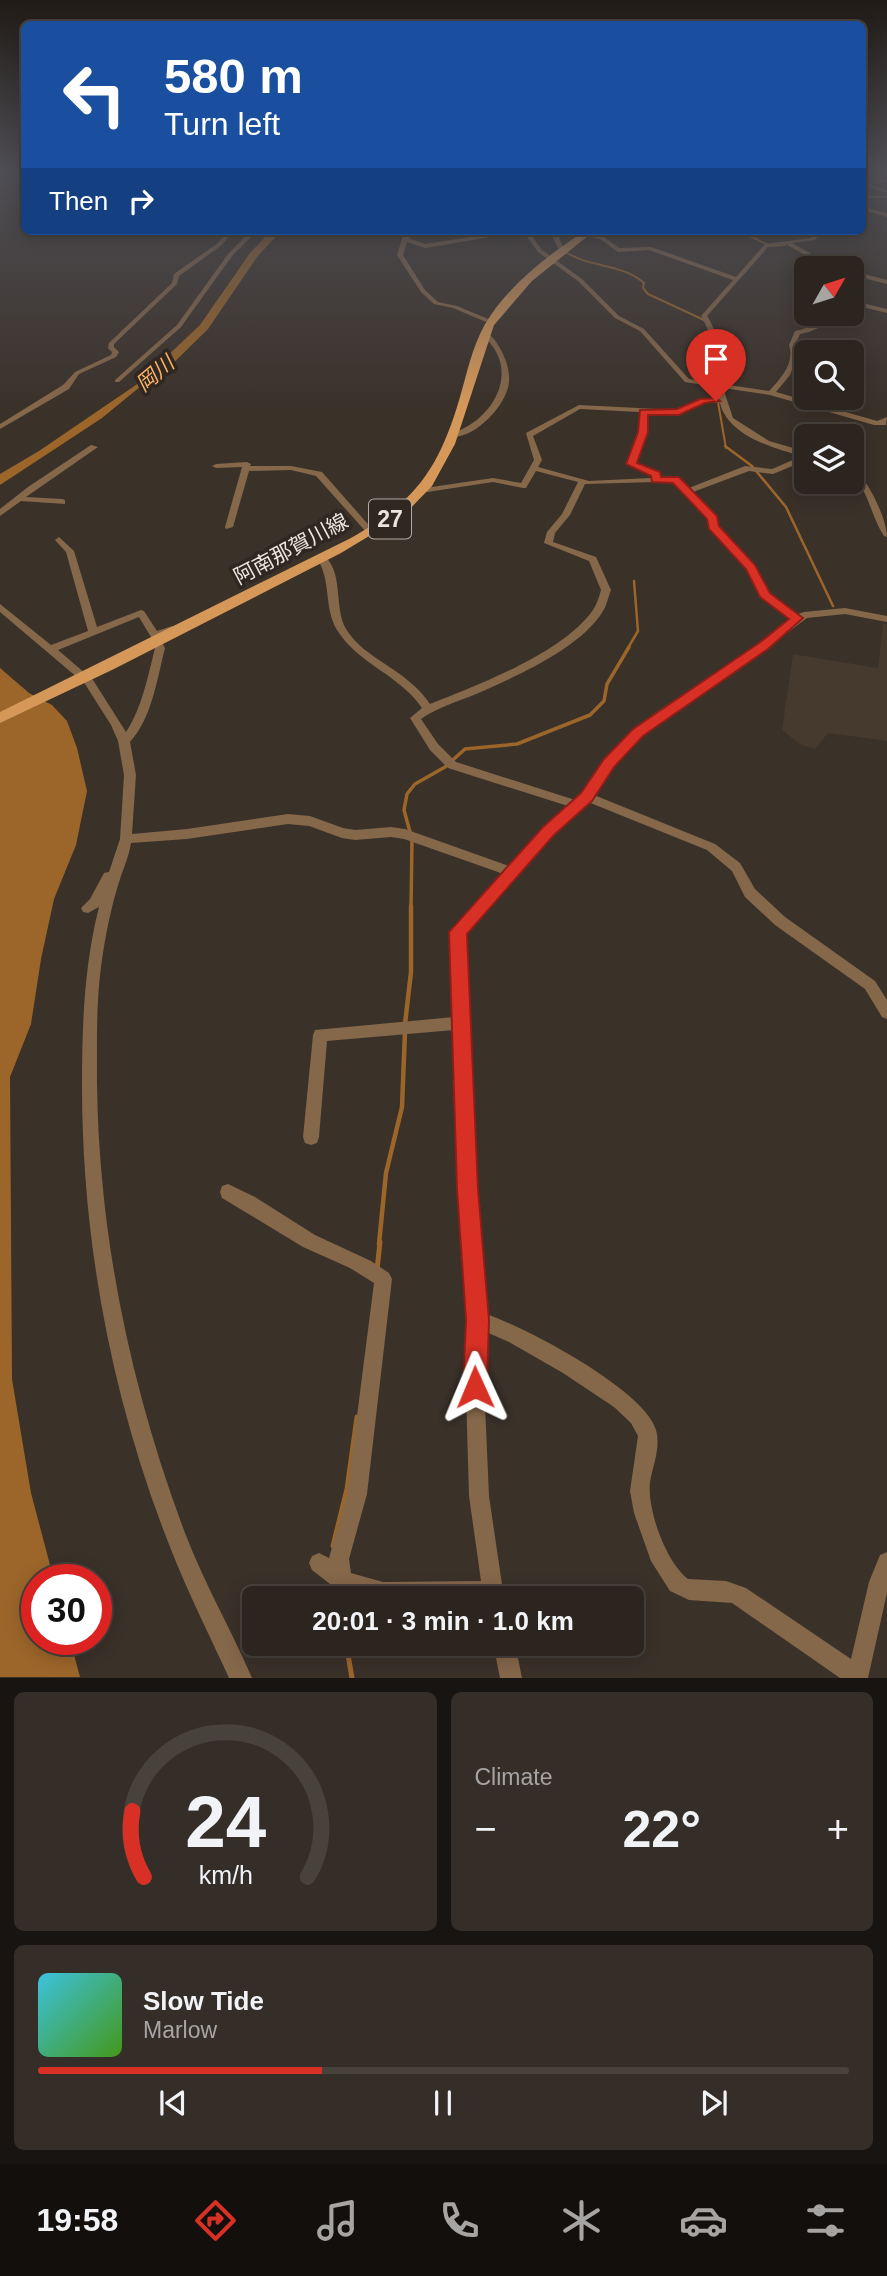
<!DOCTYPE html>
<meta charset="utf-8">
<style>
:root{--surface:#2c251f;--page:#342d28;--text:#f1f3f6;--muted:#a6a5a4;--line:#48423d;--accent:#d93025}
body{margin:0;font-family:Arial,"Noto Sans JP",sans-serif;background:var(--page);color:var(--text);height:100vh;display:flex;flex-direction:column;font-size:26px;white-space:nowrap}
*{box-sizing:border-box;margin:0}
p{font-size:23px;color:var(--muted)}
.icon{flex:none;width:38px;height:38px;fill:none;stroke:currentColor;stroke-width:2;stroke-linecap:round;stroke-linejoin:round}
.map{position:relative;height:1678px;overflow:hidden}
.details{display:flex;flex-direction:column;gap:14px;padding:14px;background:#181411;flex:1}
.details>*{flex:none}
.guide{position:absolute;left:21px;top:21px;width:845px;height:214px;border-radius:10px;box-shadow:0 4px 18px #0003,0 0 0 2px var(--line);background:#1a4fa0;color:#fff;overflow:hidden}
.needle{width:46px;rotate:51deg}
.fabs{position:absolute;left:794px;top:256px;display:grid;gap:14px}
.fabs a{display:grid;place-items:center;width:70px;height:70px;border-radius:10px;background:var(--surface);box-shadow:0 4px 18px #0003,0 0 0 2px var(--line);font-size:35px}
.speed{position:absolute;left:21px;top:1564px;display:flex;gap:14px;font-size:35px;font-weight:700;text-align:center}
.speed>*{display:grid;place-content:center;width:91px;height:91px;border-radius:50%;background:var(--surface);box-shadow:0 4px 18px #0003,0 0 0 2px var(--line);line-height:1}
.speed .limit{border:10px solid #d22;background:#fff;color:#111}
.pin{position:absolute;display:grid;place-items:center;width:60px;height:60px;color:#fff;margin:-72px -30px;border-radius:50% 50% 50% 0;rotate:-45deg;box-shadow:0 0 7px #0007}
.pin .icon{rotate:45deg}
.me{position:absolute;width:77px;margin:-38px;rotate:359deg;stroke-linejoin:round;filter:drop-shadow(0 0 5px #0008)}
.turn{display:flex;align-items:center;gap:24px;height:147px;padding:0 28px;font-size:32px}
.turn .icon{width:91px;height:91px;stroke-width:2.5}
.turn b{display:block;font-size:49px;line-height:60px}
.then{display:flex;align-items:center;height:66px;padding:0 28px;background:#0003;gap:14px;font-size:26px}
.big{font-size:52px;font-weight:700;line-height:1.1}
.details .card{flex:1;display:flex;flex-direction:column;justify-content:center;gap:10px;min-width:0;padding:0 24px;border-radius:10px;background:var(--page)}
.details .dial{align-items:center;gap:0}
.dial svg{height:182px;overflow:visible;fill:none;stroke:var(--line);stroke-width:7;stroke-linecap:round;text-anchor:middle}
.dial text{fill:var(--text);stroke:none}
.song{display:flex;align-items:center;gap:21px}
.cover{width:84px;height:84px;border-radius:10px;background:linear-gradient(135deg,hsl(190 70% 55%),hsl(100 70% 35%))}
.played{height:7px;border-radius:4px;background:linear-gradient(90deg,var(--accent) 35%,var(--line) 35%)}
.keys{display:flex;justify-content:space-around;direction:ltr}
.heat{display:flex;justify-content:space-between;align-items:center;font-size:38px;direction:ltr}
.details .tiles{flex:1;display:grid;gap:14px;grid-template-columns:1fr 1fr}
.card:last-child{grid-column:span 2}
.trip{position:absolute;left:242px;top:1586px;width:402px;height:70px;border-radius:10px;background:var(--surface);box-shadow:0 4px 18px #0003,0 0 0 2px var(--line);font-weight:700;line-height:70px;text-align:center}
.tabs{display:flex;height:112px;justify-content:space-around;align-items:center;background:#120f0c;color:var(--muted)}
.tabs .icon{width:49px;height:49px}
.tabs .on{color:var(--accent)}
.tabs b{font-size:32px;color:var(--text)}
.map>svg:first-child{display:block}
.built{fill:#46392d}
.water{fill:#9c662a}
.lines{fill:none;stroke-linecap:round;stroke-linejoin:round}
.stream-far4{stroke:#9c662a;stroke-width:2}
.stream-far3{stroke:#9c662a;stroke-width:2.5}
.stream-far2{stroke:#9c662a;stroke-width:3.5}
.stream-far1{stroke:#9c662a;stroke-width:4.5}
.stream{stroke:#9c662a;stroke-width:5}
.river{fill:#9c662a;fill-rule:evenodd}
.street{fill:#85674a;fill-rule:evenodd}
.secondary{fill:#b28353;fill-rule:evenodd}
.primary{fill:#d59859;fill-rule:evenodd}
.route{fill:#d93025;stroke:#8d1f18;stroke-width:2}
.labels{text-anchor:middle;stroke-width:7;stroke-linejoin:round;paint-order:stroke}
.far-water-label{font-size:21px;font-style:italic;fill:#fcb367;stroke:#2f2720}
.far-street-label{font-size:21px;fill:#ebe5e0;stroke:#2f2720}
.shield{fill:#2f2720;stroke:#b3aca6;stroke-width:2}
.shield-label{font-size:23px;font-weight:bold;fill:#ebe5e0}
</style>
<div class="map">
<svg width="887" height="1678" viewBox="0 0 887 1678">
<rect width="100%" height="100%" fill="#3a3129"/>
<path class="built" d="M883,624H887V741L828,733L815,749L800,744L782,730L793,654L878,668Z"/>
<path class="water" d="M174,359L102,418L0,485V474L39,451Z
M0,668L29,693L52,705L67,721L77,748L87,791L76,845L54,899L41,959L31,1024L10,1077L12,1379L31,1493L54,1580H37V1640H70L80,1677H0Z"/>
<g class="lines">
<path class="stream-far4" d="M880,173L887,176
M740,231L770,246L785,245
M564,251C589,268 621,263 644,283L643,288L648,294L704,320
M709,329L720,367L715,385L726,448"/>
<path class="stream-far3" d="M725,446L752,466L786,507L833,606
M628,648L638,631L634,581"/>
<path class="stream-far2" d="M410,832L404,810L407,794L415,784L445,767L465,749L517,744L590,715L604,701L607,684L629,647
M411,908L412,840"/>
<path class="stream-far1" d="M405,1024L411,972V906
M379,1244L386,1173L402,1107L405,1032"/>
<path class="stream" d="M377,1270L380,1242
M333,1546L347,1489L357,1417
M339,1594V1598
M346,1643L352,1678"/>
<path class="river" d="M271,231H281L257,257L208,329L153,383H145V377L200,325L250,253Z"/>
<path class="street" d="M0,173H10L0,175Z
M863,173L887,180V182L874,184V182L880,181L863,175Z
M863,183L887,190V193L863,185Z
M863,196H887V198H863Z
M863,207L887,213V217L863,210Z
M227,231H233L222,245L179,276L177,284L114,344V347L119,352L116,357L79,374L69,389L0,429V424L63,385L75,372L111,355L112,352L108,348L109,343L172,283L174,274L218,243Z
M251,231H257L232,256L181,327L119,382H115V380L177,325L228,254Z
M509,231H525L531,235L542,250L582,279L619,316L644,329L689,379L714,383C714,376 718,372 719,366C720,359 706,323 701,316L733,280L649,250L618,252L600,239L562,231L559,238L565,251L560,252L553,238L556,231H573L604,237L619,248L651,247L736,277L765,244L811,238L817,231H823L815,240L792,243L813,255L848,268H839L809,257L785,244L769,246L707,316C713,323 726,360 725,367C724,374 721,376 722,384L769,391C781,378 795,363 789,345L795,331C807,329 816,323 828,319C836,316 842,320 849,313H852V310L862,303L887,309V313L863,307L847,321L832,322L809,332L800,334L795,345L798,354L790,375L776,392L877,421L887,417L886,425H874L770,395L723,388L733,418L769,441L807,452V460L773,474L749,471L693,492L716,516L717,526L754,566L769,593L798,614L804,612L845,608L887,616V622L845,614L807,618L767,648L660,721L626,751L594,795L715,844L740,863L755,889L785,917L875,981L887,1000V1019L882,1017L865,989L775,925L745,897L732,871L707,850L588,802L552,834L465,934L475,1189L486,1314C525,1327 645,1390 656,1430C661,1447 653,1465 650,1482C647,1510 666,1562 688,1579L726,1581L746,1588L851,1659L869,1582L880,1555L887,1552V1593L868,1678H840L732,1603L689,1600L670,1591L651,1561L634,1513L630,1491L638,1436L631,1423L614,1407L563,1373L509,1342L486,1332L483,1359L489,1496L504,1598H366L335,1588L312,1570L309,1563L312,1556L319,1553L329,1558L347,1494L374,1283L350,1268L303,1247L222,1198L220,1192L222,1186L228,1184L255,1197L315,1235L371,1261L389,1273L392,1279L367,1494L349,1559L351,1573L383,1582L481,1581L469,1496L465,1359L469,1320L459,1189L454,1030L327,1041L319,1137L317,1143L311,1145L305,1143L303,1137L313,1035L315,1030L454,1017L451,932L502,874L498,872L404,839L391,837L355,840L342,838L309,826L288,824L187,839L131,843C129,856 124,867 120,879C111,907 105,937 101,967C96,1005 97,1044 97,1083C99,1238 131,1389 185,1533C204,1583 231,1629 252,1678H229C210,1636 189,1595 172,1552C113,1405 82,1245 82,1086C82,1026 84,966 99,907L88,913L83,912L81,908L90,899L104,873L109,872L120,839L124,775L118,741L111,725L85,684L0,612V604L51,645L88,631L66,552L55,540L59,537L74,551L97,627L141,610L144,611L157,631L172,626L177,629L159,637H151L139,617L58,650L93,680L126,732C142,708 148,676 155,648L152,643L153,641H161L165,648C157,679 152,718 130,742L136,775L132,834L187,829L288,814L310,816L343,828L355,830L391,827L405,829L509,866L544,828L568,806L448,768L430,750L410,718L422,708C400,675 358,664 337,630C323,607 332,579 316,557L321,554C345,568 333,607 346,629C365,660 407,669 430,704C478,685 563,653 593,610C597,604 599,597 601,590L589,561L544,543L547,532L562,514L578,482L536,471L526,488H523L493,482L421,493H418V489L493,478L521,483L534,460L526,433L579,405L678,410L700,399H718L716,387L685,382L640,331L615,318L578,281L538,252L527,237L520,232L425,248L407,242L403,255L425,290L438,302L457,306L493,321L491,324L453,308L434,304L421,292L397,255L403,236L406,234L409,236L408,238L425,244ZM704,403H720C728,436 773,448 802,456L772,469L745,466L689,488L679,477H660L659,473L635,463L647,432V413L679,414ZM580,409L639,412V432L627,464L652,476L651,478L589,481L538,467L542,460L533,436ZM655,482H674L709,518V526L747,569L762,597L792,619L759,644L652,715L618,745L582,794L575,800L456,762L438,744L421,719C438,707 457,702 476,694C515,677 581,648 603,611C607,605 608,597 611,590L596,557L553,542L555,533L570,515L585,484Z
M852,271L887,280V284L852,275Z
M482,333C490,333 494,338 498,345C505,356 510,369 509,382C507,405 476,437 453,437V433C495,419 522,368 482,335Z
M91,445L98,447L26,497L62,499L65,500V504L21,501L0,516V509L28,487Z
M247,462L251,464L250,466H291L322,472L374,531L367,533L316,476L291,470L249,471L233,527L226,529L225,527L242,467L216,468L212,466L216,464Z
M852,469C868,477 887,520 887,537L884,536C871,517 869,491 852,475Z
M493,1643H515L522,1678H500Z"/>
<path class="secondary" d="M404,231H412L409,238L402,236Z"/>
<path class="primary" d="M585,231H594L532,281L494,325L455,444L432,486L404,515L341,553L114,669L0,723V712L349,539C415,503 439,469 460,397C467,373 472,348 484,326C506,287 548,255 585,231Z"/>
</g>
<linearGradient id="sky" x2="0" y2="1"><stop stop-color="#201b17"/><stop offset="0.42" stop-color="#4f4e54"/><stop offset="1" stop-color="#4f4e54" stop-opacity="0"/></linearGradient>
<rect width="887" height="408" fill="url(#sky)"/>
<path class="route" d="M700,399L716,398L720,401L705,403L679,415H648V432L637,463L660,472L661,477H679L717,516L719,526L755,565L770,593L803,618L768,649L643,736L614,767L592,801L554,835L467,934L478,1189L489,1320L487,1387L484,1395L475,1399L467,1395L463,1387L466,1320L457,1189L449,932L543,827L581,793L604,759L633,729L759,643L789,619L760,597L746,569L709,529L707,519L673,483L652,482L651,476L626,464L638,432L640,410L677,409Z"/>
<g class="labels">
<g class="far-water-label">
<text transform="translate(155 374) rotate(-40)" y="7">岡川</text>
</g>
<g class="far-street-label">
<text transform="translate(291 549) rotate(-28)" y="7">阿南那賀川線</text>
</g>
<rect class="shield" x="369" y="499.5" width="42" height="39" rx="5"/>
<g class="shield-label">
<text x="390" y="527">27</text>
</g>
</g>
</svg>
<div class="fabs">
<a><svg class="needle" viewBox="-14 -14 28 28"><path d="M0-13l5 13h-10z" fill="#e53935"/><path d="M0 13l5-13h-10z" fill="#a6a5a4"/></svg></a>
<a><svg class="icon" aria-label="search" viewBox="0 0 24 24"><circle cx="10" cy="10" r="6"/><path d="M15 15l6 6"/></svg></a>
<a><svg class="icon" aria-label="layers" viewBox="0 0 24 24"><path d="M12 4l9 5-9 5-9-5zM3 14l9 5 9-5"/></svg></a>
</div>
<div class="speed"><div class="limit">30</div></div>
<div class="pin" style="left:716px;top:401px;background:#d93025"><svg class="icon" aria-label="arrive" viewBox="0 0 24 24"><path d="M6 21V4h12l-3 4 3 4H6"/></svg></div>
<svg class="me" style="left:475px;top:1387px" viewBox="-20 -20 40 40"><path d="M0-17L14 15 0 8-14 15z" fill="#d93025" stroke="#fff" stroke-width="4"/></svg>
<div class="trip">20:01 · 3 min · 1.0 km</div>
<div class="guide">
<div class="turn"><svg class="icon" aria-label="left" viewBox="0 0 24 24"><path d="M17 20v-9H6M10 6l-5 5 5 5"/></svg><div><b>580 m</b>Turn left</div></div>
<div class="then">Then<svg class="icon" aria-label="right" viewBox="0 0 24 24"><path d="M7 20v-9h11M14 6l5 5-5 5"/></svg></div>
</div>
</div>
<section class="details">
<div class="tiles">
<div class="card dial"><svg viewBox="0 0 100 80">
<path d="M14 69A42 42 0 1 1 86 69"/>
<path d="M14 69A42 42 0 0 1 9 40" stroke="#d93025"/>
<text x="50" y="56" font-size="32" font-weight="700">24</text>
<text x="50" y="72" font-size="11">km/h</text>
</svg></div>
<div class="card"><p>Climate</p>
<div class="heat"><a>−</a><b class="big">22°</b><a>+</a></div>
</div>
<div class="card">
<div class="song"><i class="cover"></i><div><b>Slow Tide</b><p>Marlow</p></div></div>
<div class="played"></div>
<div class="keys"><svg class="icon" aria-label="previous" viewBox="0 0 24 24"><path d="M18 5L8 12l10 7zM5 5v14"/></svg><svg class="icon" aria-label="pause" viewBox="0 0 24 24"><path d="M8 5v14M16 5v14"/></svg><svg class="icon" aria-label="next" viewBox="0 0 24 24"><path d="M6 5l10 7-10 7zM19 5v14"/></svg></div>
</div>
</div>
</section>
<nav class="tabs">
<b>19:58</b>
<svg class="icon on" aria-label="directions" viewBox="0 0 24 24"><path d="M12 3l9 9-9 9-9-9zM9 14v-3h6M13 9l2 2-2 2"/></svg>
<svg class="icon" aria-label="music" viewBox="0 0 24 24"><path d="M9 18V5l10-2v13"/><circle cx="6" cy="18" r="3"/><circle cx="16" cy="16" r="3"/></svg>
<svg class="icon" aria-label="phone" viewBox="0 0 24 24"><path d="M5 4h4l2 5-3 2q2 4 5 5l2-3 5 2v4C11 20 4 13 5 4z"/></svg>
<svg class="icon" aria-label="climate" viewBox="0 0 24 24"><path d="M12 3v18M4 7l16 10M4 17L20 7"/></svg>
<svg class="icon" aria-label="car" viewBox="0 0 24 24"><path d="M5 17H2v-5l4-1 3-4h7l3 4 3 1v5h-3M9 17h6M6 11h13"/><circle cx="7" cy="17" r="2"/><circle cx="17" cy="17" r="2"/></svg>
<svg class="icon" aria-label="filters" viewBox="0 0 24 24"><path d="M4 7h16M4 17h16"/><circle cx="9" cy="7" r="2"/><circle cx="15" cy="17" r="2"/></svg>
</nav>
